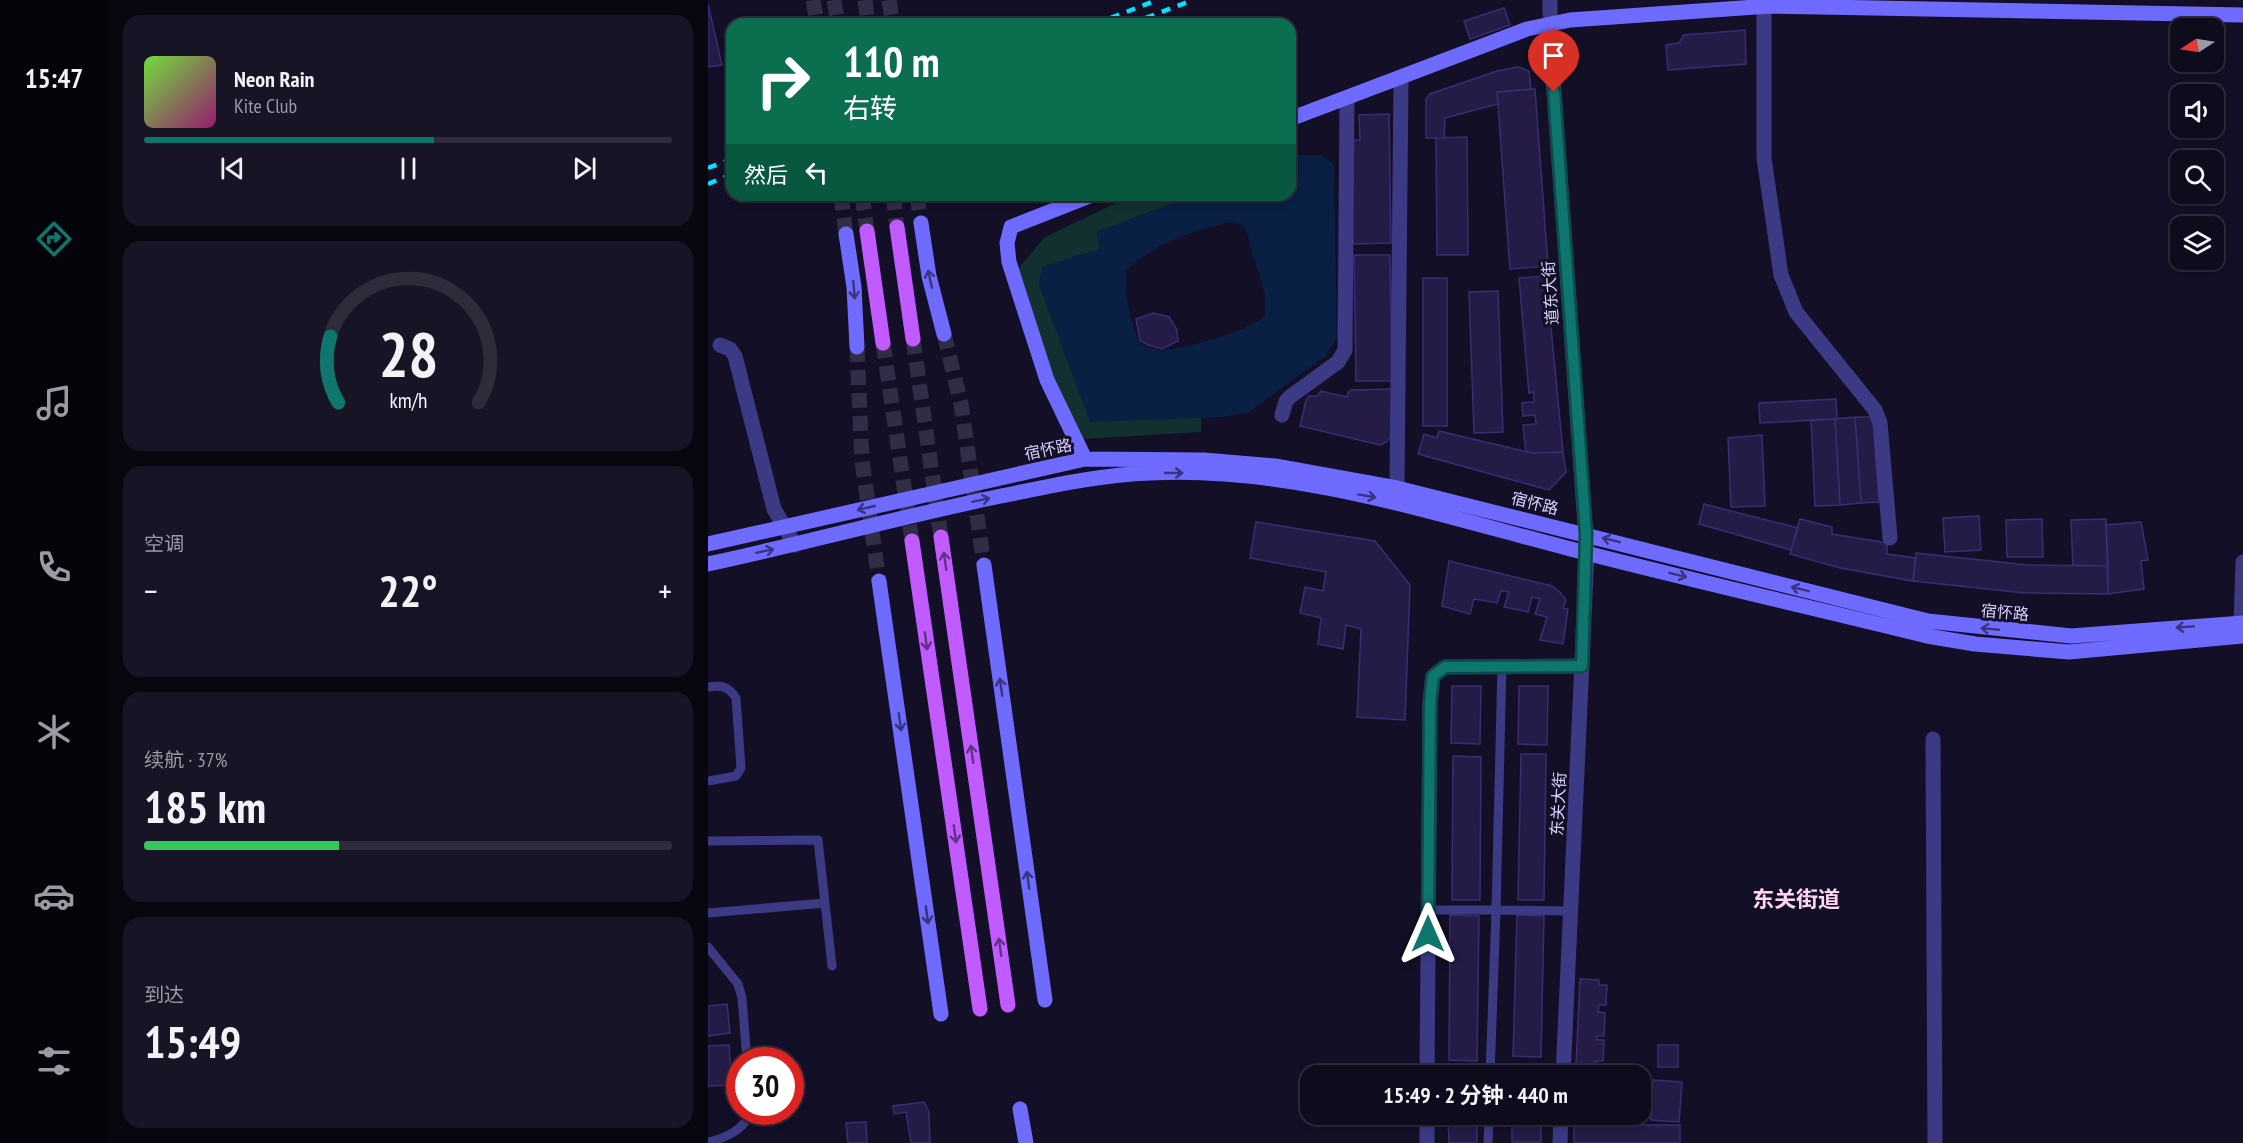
<!DOCTYPE html>
<html lang="zh">
<meta charset="utf-8">
<style>
:root{--surface:#0e0b1c;--page:#171425;--text:#f1f3f6;--muted:#9b9ba3;--line:#2e2b3b;--accent:#0f766e}
body{margin:0;font-family:"PT Sans Narrow","Noto Sans SC",sans-serif;background:var(--page);color:var(--text);height:100vh;display:flex;flex-direction:column;font-size:22px;white-space:nowrap}
*{box-sizing:border-box;margin:0}
p{font-size:20px;color:var(--muted)}
.icon{flex:none;width:33px;height:33px;fill:none;stroke:currentColor;stroke-width:2;stroke-linecap:round;stroke-linejoin:round}
.map{position:relative;flex:1;overflow:hidden}
.details{display:flex;flex-direction:column;gap:15px;padding:15px;background:#08060f;width:600px}
.details>*{flex:none}
.guide{position:absolute;left:18px;top:18px;width:570px;height:183px;border-radius:18px;box-shadow:0 3px 9px #0003,0 0 0 2px var(--line);background:#0b6e4f;color:#fff;overflow:hidden}
.needle{width:39px;rotate:258deg}
.tools{position:absolute;left:1462px;top:18px;display:grid;gap:12px}
.tools a{display:grid;place-items:center;width:54px;height:54px;border-radius:12px;background:var(--surface);box-shadow:0 3px 9px #0003,0 0 0 2px var(--line);font-size:30px}
.speed{position:absolute;left:18px;top:1047px;display:flex;gap:12px;font-size:30px;font-weight:700;text-align:center}
.speed>*{display:grid;place-content:center;width:78px;height:78px;border-radius:50%;background:var(--surface);box-shadow:0 3px 9px #0003,0 0 0 2px var(--line);line-height:1}
.speed .limit{border:9px solid #d22;background:#fff;color:#111}
.pin{position:absolute;display:grid;place-items:center;width:51px;height:51px;color:#fff;margin:-62px -26px;border-radius:50% 50% 50% 0;rotate:-45deg;box-shadow:0 0 6px #0007}
.pin .icon{rotate:45deg}
.me{position:absolute;width:66px;margin:-33px;rotate:0deg;stroke-linejoin:round;filter:drop-shadow(0 0 4px #0008)}
.turn{display:flex;align-items:center;gap:21px;height:126px;padding:0 18px;font-size:27px}
.turn .icon{width:78px;height:78px;stroke-width:2.5}
.turn b{display:block;font-size:42px;line-height:51px}
.then{display:flex;align-items:center;height:57px;padding:0 18px;background:#0003;gap:12px;font-size:22px}
.big{font-size:45px;font-weight:700;line-height:1.1}
.details .card{flex:1;display:flex;flex-direction:column;justify-content:center;gap:9px;min-width:0;padding:0 21px;border-radius:18px;background:var(--page)}
.details .dial{align-items:center;gap:0}
.dial svg{height:156px;overflow:visible;fill:none;stroke:var(--line);stroke-width:7;stroke-linecap:round;text-anchor:middle}
.dial text{fill:var(--text);stroke:none}
.song{display:flex;align-items:center;gap:18px}
.cover{width:72px;height:72px;border-radius:9px;background:linear-gradient(135deg,hsl(100 70% 55%),hsl(320 70% 35%))}
.played{height:6px;border-radius:3px;background:linear-gradient(90deg,var(--accent) 55%,var(--line) 55%)}
.keys{display:flex;justify-content:space-around;direction:ltr}
.heat{display:flex;justify-content:space-between;align-items:center;font-size:33px;direction:ltr}
.charge{height:9px;border-radius:4px;background:linear-gradient(90deg,#34c759 37%,var(--line) 0)}
.trip{position:absolute;left:592px;top:1065px;width:351px;height:60px;border-radius:18px;background:var(--surface);box-shadow:0 3px 9px #0003,0 0 0 2px var(--line);font-weight:700;line-height:60px;text-align:center}
main{display:flex;flex:1;min-height:0}
.menu{display:flex;flex-direction:column;width:108px;justify-content:space-around;align-items:center;background:#06040b;color:var(--muted)}
.menu .icon{width:42px;height:42px}
.menu .current{color:var(--accent)}
.menu b{font-size:27px;color:var(--text)}
.map>svg:first-child{display:block}
.green{fill:#12302f}
.water{fill:#0a1f44;fill-rule:evenodd}
.building{fill:#241b47;stroke:#3b2d73;stroke-width:1.5}
.lines{fill:none;stroke-linecap:round;stroke-linejoin:round}
.street-tunnel{stroke:#312d47;stroke-width:15;stroke-dasharray:15 8;stroke-linecap:butt}
.secondary-tunnel{stroke:#312d47;stroke-width:15;stroke-dasharray:15 8;stroke-linecap:butt}
.primary-tunnel{stroke:#312d47;stroke-width:15;stroke-dasharray:15 8;stroke-linecap:butt}
.lane{stroke:#3d3a85;stroke-width:9}
.street{stroke:#3d3a85;stroke-width:15}
.secondary{stroke:#6f6bff;stroke-width:15}
.primary{stroke:#c25bff;stroke-width:15}
.rail{stroke:#00e5ff;stroke-width:4.5;stroke-dasharray:9 8;stroke-linecap:butt}
.oneway{stroke:#38347d}
.oneway2{stroke:#623188}
.route-casing{stroke:#0a4d48;stroke-width:15}
.route{stroke:#0f766e;stroke-width:10}
.labels{text-anchor:middle;stroke-width:6;stroke-linejoin:round;paint-order:stroke}
.street-label{font-size:16px;fill:#d9d4ff;stroke:#130f26}
.district-label{font-size:22px;font-weight:bold;fill:#ffd6f0;stroke:#130f26}
</style>
<main>
<nav class="menu">
<b>15:47</b>
<svg class="icon current" aria-label="directions" viewBox="0 0 24 24"><path d="M12 3l9 9-9 9-9-9zM9 14v-3h6M13 9l2 2-2 2"/></svg>
<svg class="icon" aria-label="music" viewBox="0 0 24 24"><path d="M9 18V5l10-2v13"/><circle cx="6" cy="18" r="3"/><circle cx="16" cy="16" r="3"/></svg>
<svg class="icon" aria-label="phone" viewBox="0 0 24 24"><path d="M5 4h4l2 5-3 2q2 4 5 5l2-3 5 2v4C11 20 4 13 5 4z"/></svg>
<svg class="icon" aria-label="climate" viewBox="0 0 24 24"><path d="M12 3v18M4 7l16 10M4 17L20 7"/></svg>
<svg class="icon" aria-label="car" viewBox="0 0 24 24"><path d="M5 17H2v-5l4-1 3-4h7l3 4 3 1v5h-3M9 17h6M6 11h13"/><circle cx="7" cy="17" r="2"/><circle cx="17" cy="17" r="2"/></svg>
<svg class="icon" aria-label="filters" viewBox="0 0 24 24"><path d="M4 7h16M4 17h16"/><circle cx="9" cy="7" r="2"/><circle cx="15" cy="17" r="2"/></svg>
</nav>
<section class="details">
<div class="card">
<div class="song"><i class="cover"></i><div><b>Neon Rain</b><p>Kite Club</p></div></div>
<div class="played"></div>
<div class="keys"><svg class="icon" aria-label="previous" viewBox="0 0 24 24"><path d="M18 5L8 12l10 7zM5 5v14"/></svg><svg class="icon" aria-label="pause" viewBox="0 0 24 24"><path d="M8 5v14M16 5v14"/></svg><svg class="icon" aria-label="next" viewBox="0 0 24 24"><path d="M6 5l10 7-10 7zM19 5v14"/></svg></div>
</div>
<div class="card dial"><svg viewBox="0 0 100 80">
<path d="M14 69A42 42 0 1 1 86 69"/>
<path d="M14 69A42 42 0 0 1 10 35" stroke="#0f766e"/>
<text x="50" y="56" font-size="32" font-weight="700">28</text>
<text x="50" y="72" font-size="11">km/h</text>
</svg></div>
<div class="card"><p>空调</p>
<div class="heat"><a>−</a><b class="big">22°</b><a>+</a></div>
</div>
<div class="card"><p>续航 · 37%</p><b class="big">185 km</b><div class="charge"></div></div>
<div class="card"><p>到达</p><b class="big">15:49</b></div>
</section>
<div class="map">
<svg width="1535" height="1143" viewBox="0 0 1535 1143">
<rect width="100%" height="100%" fill="#130f26"/>
<path class="green" d="M425,195H487L389,232L392,249L334,267L456,417H493V432L374,439L353,402L310,269L337,237Z"/>
<path class="water" d="M582,155H614L626,165L629,337L618,356L539,413L514,417L382,422L331,285L334,267L392,249L389,232L487,195H582ZM524,222L532,223L538,230L557,295V315C545,330 474,350 453,350C447,350 441,347 435,346C421,326 417,294 418,271C443,244 489,229 524,222Z"/>
<path class="building" d="M0,4L14,65L0,67Z
M796,8L802,25L762,39L756,21Z
M1037,30L1038,64L960,70L958,45L971,43L976,35Z
M810,67L821,71L823,89L789,92L790,104L737,118L736,138H718V99L722,94L789,71Z
M827,89L840,266L802,269L789,92Z
M681,114L683,243L645,244L643,140H652L651,115Z
M759,137L760,255H729L728,138Z
M646,255H682L684,381H648Z
M838,276L855,452L824,453L818,452L815,425L828,424L827,415L815,416L814,403L826,402V392L821,393L811,278Z
M715,278H739V426H715Z
M790,291L795,432L766,433L761,292Z
M445,313L461,317L469,330L470,341L454,349L440,345L432,340L428,319Z
M685,389L684,437L678,442L672,445L592,426L598,400L601,396H609L613,391L638,397L642,390Z
M1128,399L1129,419L1052,423L1051,403Z
M1147,417H1165L1171,502L1153,503Z
M1147,417L1153,503L1132,505L1127,419Z
M1127,419L1132,505L1107,506L1103,420Z
M731,431L824,453L855,452L858,472L841,490L710,454L716,434L729,438Z
M1054,435L1057,506L1023,507L1020,438Z
M996,504L1090,528L1083,550L991,524Z
M1271,516L1273,550L1237,552L1235,518Z
M1092,519L1124,527V534L1179,543V554L1208,558L1205,581L1132,568L1082,554Z
M1334,519L1335,557H1299L1298,520Z
M1398,519L1400,566H1365L1363,520Z
M548,522L667,541L702,585L697,720L649,717L653,629L638,625L635,649L610,644L613,618L592,613L597,587L615,591L618,572L542,558Z
M1433,522L1440,560L1433,561L1436,589L1400,594L1398,525Z
M1208,553L1320,565L1400,566V594L1317,593L1205,581Z
M741,561L844,586L852,592L858,600L855,608L860,609L855,644L832,640L839,617L827,614L832,599L824,597L820,612L796,607L801,592L793,591L789,603L766,599L762,614L734,606Z
M744,686H773L772,744L743,743Z
M811,686H840L839,745L810,744Z
M813,754H838L836,900H810Z
M745,756L773,757L772,900H744Z
M742,915L771,916L769,1061L741,1060Z
M809,915L836,916L833,1057L805,1056Z
M872,979L891,980V985H899L898,1005H891L890,1012L897,1013L896,1036H889V1040H896L895,1061H888L887,1065H868Z
M19,1004L22,1033L0,1036V1006Z
M21,1045L24,1085L0,1086V1046Z
M950,1045H970V1067H950Z
M868,1066L892,1067V1076H868Z
M804,1067H832V1076H804Z
M945,1080L974,1082L971,1122L943,1120Z
M216,1102L221,1112L222,1143H203L198,1112L186,1114L185,1106Z
M740,1114H769V1143H741Z
M804,1114H833V1142H804Z
M866,1114H890V1125H972V1143H866Z
M158,1122L159,1143H140L138,1123Z"/>
<g class="lines">
<path class="street-tunnel" d="M842,13L843,49"/>
<path class="secondary-tunnel" d="M105,0L109,24
M181,0L185,24
M133,195L138,234
M209,195L213,223
M236,334L253,404L276,565
M149,347L154,461L171,581"/>
<path class="primary-tunnel" d="M126,0L130,24
M157,0L160,24
M154,195L159,231
M185,195L189,227
M205,339L233,537
M175,343L204,541"/>
<path class="lane" d="M0,687C14,685 20,686 28,698L33,768L28,776L0,781
M0,841L110,840L124,966
M721,910H788L794,666
M0,913L117,903
M0,947L30,984L34,998L39,1060
M782,1076L788,910L863,911
M0,1142C15,1139 39,1129 41,1112
M780,1143L781,1114"/>
<path class="street" d="M842,0V13
M1056,0V158L1073,275L1088,312L1167,410L1172,423L1182,538
M843,49L879,553L855,1076
M12,345L22,349L27,356L66,509L87,545
M574,415L578,401L583,396L630,362L637,350L639,99
M689,488L693,79
M1533,623L1535,562
M1225,739L1227,1143
M719,1076L722,702L725,676L737,667L874,666
M719,1143V1114
M852,1143L853,1114"/>
<path class="secondary" d="M582,119L819,29L862,20L1062,6L1535,15
M213,223L221,276L236,334
M138,234L146,287L149,347
M377,459L339,380L301,262L299,243L303,227L384,195
M0,544L377,459L496,460L567,466L689,488L1220,621L1363,636L1535,623
M0,564C98,543 195,516 293,496C343,486 391,475 442,473C585,465 740,518 878,553C991,582 1105,608 1219,636L1267,644L1361,652L1535,636
M276,565L337,1000
M171,581L233,1014
M312,1109L318,1143"/>
<path class="primary" d="M189,227L205,339
M159,231L175,343
M233,537L300,1005
M204,541L272,1009"/>
<path class="rail" d="M387,24L449,0
M422,24L485,0
M0,168L24,159
M0,184L24,174"/>
</g>
<defs><path id="oneway-shaft" d="M-6 0H5M1.5-3L5.5 0L1.5 3" fill="none" stroke-width="1.6" stroke-linecap="round" stroke-linejoin="round" transform="scale(1.5)"/></defs>
<g class="oneway">
<use href="#oneway-shaft" transform="translate(222 279) rotate(-102)"/>
<use href="#oneway-shaft" transform="translate(146 290) rotate(85)"/>
<use href="#oneway-shaft" transform="translate(466 473)"/>
<use href="#oneway-shaft" transform="translate(659 496) rotate(10)"/>
<use href="#oneway-shaft" transform="translate(273 500) rotate(-12)"/>
<use href="#oneway-shaft" transform="translate(158 508) rotate(167)"/>
<use href="#oneway-shaft" transform="translate(903 540) rotate(-166)"/>
<use href="#oneway-shaft" transform="translate(57 551) rotate(-12)"/>
<use href="#oneway-shaft" transform="translate(970 575) rotate(14)"/>
<use href="#oneway-shaft" transform="translate(1092 589) rotate(-166)"/>
<use href="#oneway-shaft" transform="translate(1477 627) rotate(176)"/>
<use href="#oneway-shaft" transform="translate(1282 629) rotate(-175)"/>
<use href="#oneway-shaft" transform="translate(293 687) rotate(-98)"/>
<use href="#oneway-shaft" transform="translate(192 722) rotate(82)"/>
<use href="#oneway-shaft" transform="translate(320 880) rotate(-98)"/>
<use href="#oneway-shaft" transform="translate(219 915) rotate(82)"/>
</g>
<g class="oneway2">
<use href="#oneway-shaft" transform="translate(237 561) rotate(-98)"/>
<use href="#oneway-shaft" transform="translate(218 641) rotate(82)"/>
<use href="#oneway-shaft" transform="translate(264 754) rotate(-98)"/>
<use href="#oneway-shaft" transform="translate(247 834) rotate(82)"/>
<use href="#oneway-shaft" transform="translate(292 947) rotate(-98)"/>
</g>
<g class="lines">
<g class="route-casing">
<path id="route" d="M720,934L722,702L725,676L737,667L874,666L878,534L846,92"/>
</g>
<use href="#route" class="route"/>
</g>
<g class="labels">
<g class="street-label">
<text transform="translate(842 293) rotate(-94)" y="6">道东大街</text>
<text transform="translate(340 449) rotate(-12)" y="6">宿怀路</text>
<text transform="translate(827 503) rotate(14)" y="6">宿怀路</text>
<text transform="translate(1297 612) rotate(5)" y="6">宿怀路</text>
<text transform="translate(850 804) rotate(-87)" y="6">东关大街</text>
</g>
<g class="district-label">
<text x="1088" y="907">东关街道</text>
</g>
</g>
</svg>
<div class="tools">
<a><svg class="needle" viewBox="-14 -14 28 28"><path d="M0-13l5 13h-10z" fill="#e53935"/><path d="M0 13l5-13h-10z" fill="#9b9ba3"/></svg></a>
<a><svg class="icon" aria-label="sound" viewBox="0 0 24 24"><path d="M4 9h4l5-4v14l-5-4H4zM17 9q2 3 0 6"/></svg></a>
<a><svg class="icon" aria-label="search" viewBox="0 0 24 24"><circle cx="10" cy="10" r="6"/><path d="M15 15l6 6"/></svg></a>
<a><svg class="icon" aria-label="layers" viewBox="0 0 24 24"><path d="M12 4l9 5-9 5-9-5zM3 14l9 5 9-5"/></svg></a>
</div>
<div class="speed"><div class="limit">30</div></div>
<div class="pin" style="left:846px;top:92px;background:#d93025"><svg class="icon" aria-label="arrive" viewBox="0 0 24 24"><path d="M6 21V4h12l-3 4 3 4H6"/></svg></div>
<svg class="me" style="left:720px;top:934px" viewBox="-20 -20 40 40"><path d="M0-17L14 15 0 8-14 15z" fill="#0f766e" stroke="#fff" stroke-width="4"/></svg>
<div class="trip">15:49 · 2 分钟 · 440 m</div>
<div class="guide">
<div class="turn"><svg class="icon" aria-label="right" viewBox="0 0 24 24"><path d="M7 20v-9h11M14 6l5 5-5 5"/></svg><div><b>110 m</b>右转</div></div>
<div class="then">然后<svg class="icon" aria-label="left" viewBox="0 0 24 24"><path d="M17 20v-9H6M10 6l-5 5 5 5"/></svg></div>
</div>
</div>
</main>
